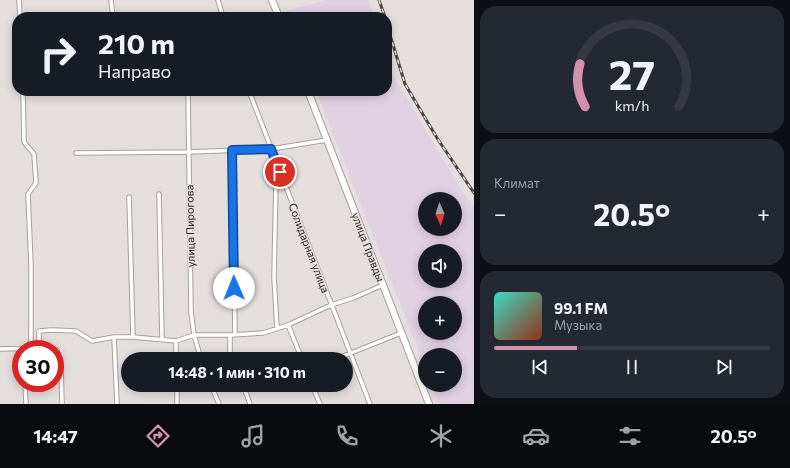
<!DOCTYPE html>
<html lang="ru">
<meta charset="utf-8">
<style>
:root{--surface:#171b24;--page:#242831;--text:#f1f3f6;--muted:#9ea1a6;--line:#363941;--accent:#d292aa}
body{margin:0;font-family:Commissioner,sans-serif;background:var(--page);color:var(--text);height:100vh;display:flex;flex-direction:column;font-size:15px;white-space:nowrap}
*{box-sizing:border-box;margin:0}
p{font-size:13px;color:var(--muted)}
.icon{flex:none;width:22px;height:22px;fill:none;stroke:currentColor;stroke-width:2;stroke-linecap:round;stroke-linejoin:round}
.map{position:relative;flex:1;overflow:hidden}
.sheet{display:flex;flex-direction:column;gap:6px;padding:6px;background:#0d0f14;width:316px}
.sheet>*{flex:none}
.hud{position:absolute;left:12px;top:12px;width:380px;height:84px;border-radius:16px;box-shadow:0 2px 10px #0003;background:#171b24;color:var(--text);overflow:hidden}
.needle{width:26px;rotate:177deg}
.buttons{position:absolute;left:418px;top:192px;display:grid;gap:8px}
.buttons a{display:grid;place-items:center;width:44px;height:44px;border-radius:50%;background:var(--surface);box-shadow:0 2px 10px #0003;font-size:20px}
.speed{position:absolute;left:12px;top:340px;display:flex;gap:8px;font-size:20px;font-weight:700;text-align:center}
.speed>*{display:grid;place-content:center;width:52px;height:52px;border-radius:50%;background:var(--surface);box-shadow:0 2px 10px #0003;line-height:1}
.speed .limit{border:6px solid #d22;background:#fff;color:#111}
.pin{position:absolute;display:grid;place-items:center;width:34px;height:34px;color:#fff;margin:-17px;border:2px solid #fff;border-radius:50%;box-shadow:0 1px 4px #0007}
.me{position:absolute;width:44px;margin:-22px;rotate:359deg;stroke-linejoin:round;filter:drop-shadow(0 0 3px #0008)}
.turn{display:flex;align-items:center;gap:14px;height:84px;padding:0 20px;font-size:18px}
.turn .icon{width:52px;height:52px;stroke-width:2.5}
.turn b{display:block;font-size:28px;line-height:34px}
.big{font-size:30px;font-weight:700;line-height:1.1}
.sheet .widget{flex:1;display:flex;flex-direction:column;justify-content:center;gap:6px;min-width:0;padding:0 14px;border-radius:16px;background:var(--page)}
.sheet .dial{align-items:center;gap:0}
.dial svg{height:104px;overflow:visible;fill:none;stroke:var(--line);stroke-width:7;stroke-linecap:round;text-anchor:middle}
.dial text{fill:var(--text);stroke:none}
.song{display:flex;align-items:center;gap:12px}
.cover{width:48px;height:48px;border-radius:6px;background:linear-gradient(135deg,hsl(170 70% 55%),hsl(10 70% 35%))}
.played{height:4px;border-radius:2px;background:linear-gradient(90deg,var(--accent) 30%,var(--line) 30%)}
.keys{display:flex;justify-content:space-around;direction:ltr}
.heat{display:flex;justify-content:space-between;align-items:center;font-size:22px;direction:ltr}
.trip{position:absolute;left:121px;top:352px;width:232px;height:40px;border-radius:20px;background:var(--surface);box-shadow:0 2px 10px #0003;font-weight:700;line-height:40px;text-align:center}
.tabs{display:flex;height:64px;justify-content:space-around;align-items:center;background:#090b0e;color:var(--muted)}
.tabs .icon{width:28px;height:28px}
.tabs .current{color:var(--accent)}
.tabs b{font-size:18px;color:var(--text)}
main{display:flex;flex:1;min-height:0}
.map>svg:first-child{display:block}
.industrial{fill:#e1d0e1;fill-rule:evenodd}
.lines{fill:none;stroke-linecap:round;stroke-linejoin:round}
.street-casing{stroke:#a6a19f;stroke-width:5.5}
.primary-casing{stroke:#a6a19f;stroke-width:8}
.street{stroke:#fff;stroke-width:3.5}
.primary{stroke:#fff;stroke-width:6}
.rail-casing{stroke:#494645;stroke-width:3}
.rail{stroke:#e4dfdd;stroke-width:1.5;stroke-dasharray:4.5;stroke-linecap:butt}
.route-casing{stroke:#114b97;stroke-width:10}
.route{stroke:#1a73e8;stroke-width:7}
.labels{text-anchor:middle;stroke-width:3;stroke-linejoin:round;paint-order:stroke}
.street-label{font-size:11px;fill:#282625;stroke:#e4dfdd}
</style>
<main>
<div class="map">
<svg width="474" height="404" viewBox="0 0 474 404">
<rect width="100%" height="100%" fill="#e4dfdd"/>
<path class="industrial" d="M326,0H368L374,17H287L285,11Z
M387,62L390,70L464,194L474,207V404H439L432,385H455V355H425V367L316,91H387ZM425,199H455V229H425ZM425,251H455V281H425ZM425,303H455V333H425Z"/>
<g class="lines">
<g class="street-casing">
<path id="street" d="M19,0L20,17
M111,0L113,17
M218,0L223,17
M23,91L24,142L34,154L36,183L28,194L31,265V342L24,349
M188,91L191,311L194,335L201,359
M249,91L370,404
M232,150L235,334
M76,153L188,152L271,149L327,140
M159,194L162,339
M129,197L133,337
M288,325L302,359
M277,328L274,277L276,180L280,172
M230,335V353L232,359
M114,337L117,404
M176,341V359
M39,347V331L52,330L76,331L92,341L114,337H133L176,341L194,335H230L263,333L288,325L331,305L353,298L383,285
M0,349L39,348
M55,350H57L61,364L62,404
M336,359L401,333
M25,383L26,404
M177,385V404
M211,385L219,404
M243,385L250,404
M312,385L320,404"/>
</g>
<g class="primary-casing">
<path id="primary" d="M272,0L279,17
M308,91L429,404"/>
</g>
<use href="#street" class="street"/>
<use href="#primary" class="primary"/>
<g class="rail-casing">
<path id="rail" d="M379,0L385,17
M387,25L405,84L437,138L474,193"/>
</g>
<use href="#rail" class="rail"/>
</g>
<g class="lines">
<g class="route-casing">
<path id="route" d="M234,288L232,150L271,149L280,172"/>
</g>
<use href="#route" class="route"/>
</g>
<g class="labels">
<g class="street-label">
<text transform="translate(190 226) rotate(-91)" y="4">улица Пирогова</text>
<text transform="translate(368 247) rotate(69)" y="4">улица Правды</text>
<text transform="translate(309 248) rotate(69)" y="4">Солидарная улица</text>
</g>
</g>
</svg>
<div class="buttons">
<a><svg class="needle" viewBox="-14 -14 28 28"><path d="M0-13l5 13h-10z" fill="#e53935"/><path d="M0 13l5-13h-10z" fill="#9ea1a6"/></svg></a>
<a><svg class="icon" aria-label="sound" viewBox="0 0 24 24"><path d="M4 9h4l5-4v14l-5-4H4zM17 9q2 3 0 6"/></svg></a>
<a>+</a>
<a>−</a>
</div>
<div class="speed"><div class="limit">30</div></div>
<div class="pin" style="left:280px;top:172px;background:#d93025"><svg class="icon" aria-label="arrive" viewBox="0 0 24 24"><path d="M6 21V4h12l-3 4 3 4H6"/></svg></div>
<svg class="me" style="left:234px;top:288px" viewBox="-20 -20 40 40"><circle r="19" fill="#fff"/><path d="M0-13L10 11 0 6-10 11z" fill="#1a73e8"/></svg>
<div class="trip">14:48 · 1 мин · 310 m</div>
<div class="hud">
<div class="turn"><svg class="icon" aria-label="right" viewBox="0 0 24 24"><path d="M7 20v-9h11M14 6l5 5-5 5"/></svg><div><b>210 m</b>Направо</div></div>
</div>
</div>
<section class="sheet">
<div class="widget dial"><svg viewBox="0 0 100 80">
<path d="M14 69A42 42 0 1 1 86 69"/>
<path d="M14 69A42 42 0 0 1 10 36" stroke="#d292aa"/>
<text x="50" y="56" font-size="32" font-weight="700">27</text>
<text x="50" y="72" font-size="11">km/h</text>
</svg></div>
<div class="widget"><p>Климат</p>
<div class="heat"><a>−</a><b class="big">20.5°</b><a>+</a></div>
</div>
<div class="widget">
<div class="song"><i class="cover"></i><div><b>99.1 FM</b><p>Музыка</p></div></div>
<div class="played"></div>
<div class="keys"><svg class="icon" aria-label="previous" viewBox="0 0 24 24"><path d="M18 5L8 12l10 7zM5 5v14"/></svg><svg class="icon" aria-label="pause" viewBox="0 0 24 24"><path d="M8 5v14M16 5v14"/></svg><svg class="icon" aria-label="next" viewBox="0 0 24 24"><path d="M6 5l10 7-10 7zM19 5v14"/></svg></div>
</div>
</section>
</main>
<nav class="tabs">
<b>14:47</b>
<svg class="icon current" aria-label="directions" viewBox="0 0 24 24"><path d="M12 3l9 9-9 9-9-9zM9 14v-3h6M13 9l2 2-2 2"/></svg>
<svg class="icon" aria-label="music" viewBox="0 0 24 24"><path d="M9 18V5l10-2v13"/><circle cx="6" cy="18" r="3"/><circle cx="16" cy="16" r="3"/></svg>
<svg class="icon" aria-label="phone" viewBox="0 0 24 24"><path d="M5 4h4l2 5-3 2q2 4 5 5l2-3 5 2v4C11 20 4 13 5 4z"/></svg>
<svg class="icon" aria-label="climate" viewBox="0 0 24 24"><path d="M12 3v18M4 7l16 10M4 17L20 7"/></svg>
<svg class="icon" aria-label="car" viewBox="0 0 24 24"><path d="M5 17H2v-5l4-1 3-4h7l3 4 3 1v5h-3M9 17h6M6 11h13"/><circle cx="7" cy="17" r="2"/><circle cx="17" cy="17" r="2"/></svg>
<svg class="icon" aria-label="filters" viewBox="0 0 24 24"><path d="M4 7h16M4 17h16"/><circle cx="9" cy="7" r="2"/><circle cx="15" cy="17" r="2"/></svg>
<b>20.5°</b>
</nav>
